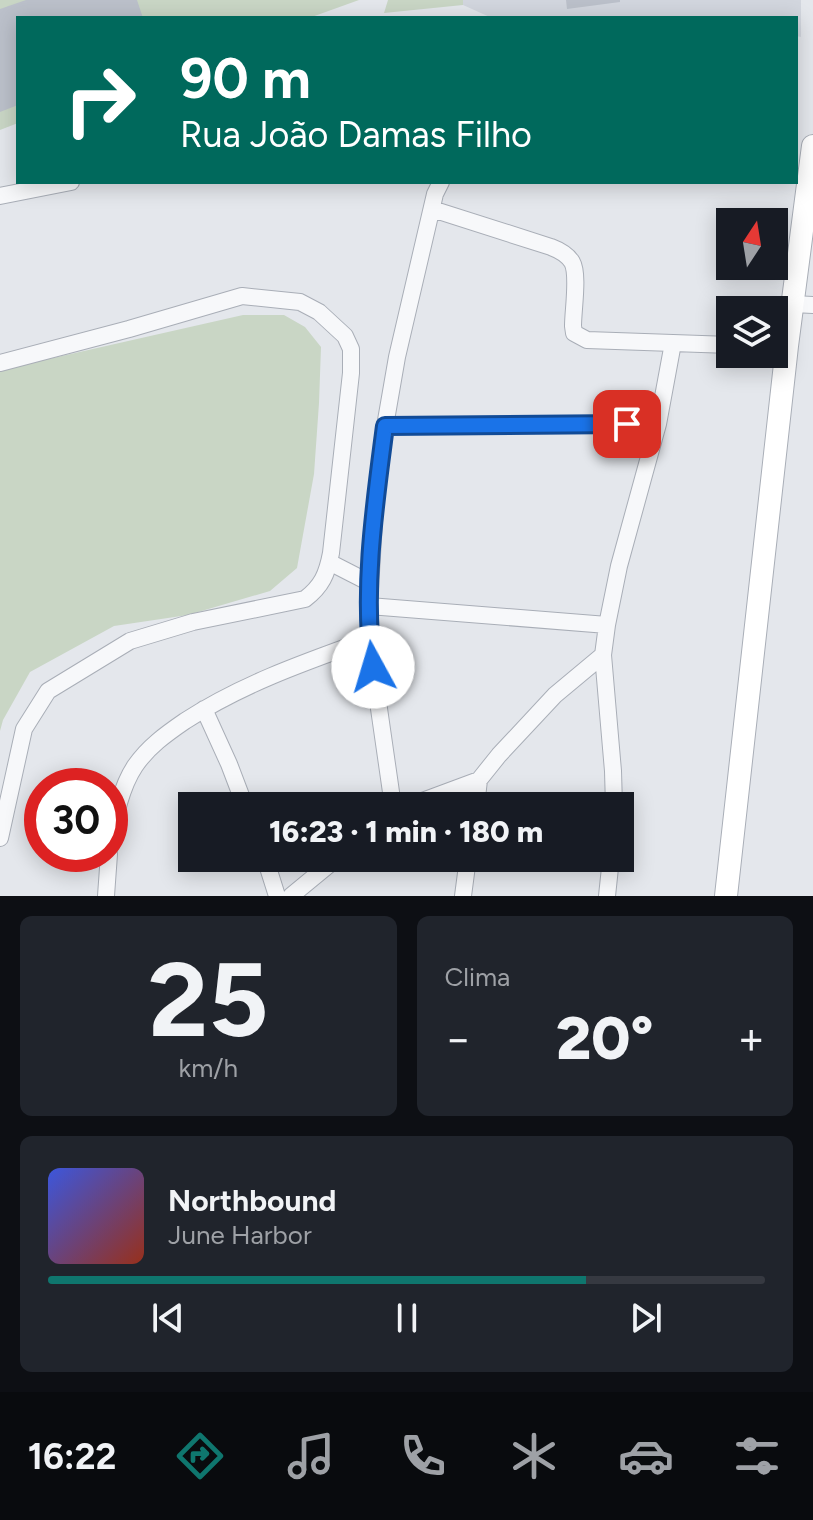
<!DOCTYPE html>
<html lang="pt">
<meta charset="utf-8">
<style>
:root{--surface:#171b24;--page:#20242c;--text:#f1f3f6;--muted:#9ea1a6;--line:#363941;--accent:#0f766e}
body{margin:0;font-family:Figtree,sans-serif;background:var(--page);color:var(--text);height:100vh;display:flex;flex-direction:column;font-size:30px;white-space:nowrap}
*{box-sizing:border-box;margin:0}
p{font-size:26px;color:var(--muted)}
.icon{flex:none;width:44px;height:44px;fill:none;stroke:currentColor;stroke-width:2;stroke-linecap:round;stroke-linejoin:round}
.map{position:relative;height:896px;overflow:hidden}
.sheet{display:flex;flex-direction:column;gap:20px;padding:20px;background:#0d0f14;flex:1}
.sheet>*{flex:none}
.guide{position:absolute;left:16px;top:16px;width:782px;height:168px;border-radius:0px;box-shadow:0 4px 20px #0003;background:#00695c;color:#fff;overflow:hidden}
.needle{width:52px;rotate:12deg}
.buttons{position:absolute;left:716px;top:208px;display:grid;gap:16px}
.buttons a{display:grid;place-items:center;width:72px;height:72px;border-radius:0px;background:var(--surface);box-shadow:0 4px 20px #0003;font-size:40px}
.speed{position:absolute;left:24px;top:768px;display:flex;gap:16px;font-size:40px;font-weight:700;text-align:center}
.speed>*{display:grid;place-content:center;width:104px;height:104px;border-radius:50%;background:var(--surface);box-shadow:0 4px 20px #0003;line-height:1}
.speed .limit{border:12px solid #d22;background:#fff;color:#111}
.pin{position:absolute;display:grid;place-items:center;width:68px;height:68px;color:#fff;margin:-34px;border-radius:16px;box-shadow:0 4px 12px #0006}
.me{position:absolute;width:88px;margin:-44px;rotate:354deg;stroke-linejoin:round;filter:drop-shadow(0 0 6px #0008)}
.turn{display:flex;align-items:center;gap:28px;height:168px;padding:0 32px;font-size:36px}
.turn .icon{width:104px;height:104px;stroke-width:2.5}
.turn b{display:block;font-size:56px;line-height:68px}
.big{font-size:60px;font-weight:800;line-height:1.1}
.sheet .widget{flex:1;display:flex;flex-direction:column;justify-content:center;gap:12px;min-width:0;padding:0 28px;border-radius:12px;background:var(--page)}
.sheet .dial{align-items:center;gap:0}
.dial b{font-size:104px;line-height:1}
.song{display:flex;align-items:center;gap:24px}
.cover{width:96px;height:96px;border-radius:12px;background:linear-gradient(135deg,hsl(230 70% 55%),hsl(10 70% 35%))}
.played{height:8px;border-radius:4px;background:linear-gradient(90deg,var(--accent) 75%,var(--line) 75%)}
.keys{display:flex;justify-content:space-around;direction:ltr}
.heat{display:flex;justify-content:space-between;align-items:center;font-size:44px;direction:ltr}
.sheet .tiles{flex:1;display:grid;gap:20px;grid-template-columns:1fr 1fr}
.widget:last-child{grid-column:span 2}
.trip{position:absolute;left:178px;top:792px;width:456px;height:80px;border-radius:0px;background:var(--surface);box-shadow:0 4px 20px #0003;font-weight:800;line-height:80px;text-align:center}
.dock{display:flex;height:128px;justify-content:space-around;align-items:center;background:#090b0e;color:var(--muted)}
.dock .icon{width:56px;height:56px}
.dock .selected{color:var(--accent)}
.dock b{font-size:36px;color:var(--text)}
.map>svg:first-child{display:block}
.built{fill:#d2d6de}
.green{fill:#c9d6c5}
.building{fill:#bbc0ca}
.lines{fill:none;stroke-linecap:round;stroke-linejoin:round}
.street-casing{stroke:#a9aeb7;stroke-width:18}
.secondary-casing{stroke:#a9aeb7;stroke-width:24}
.street{stroke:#f7f8fa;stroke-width:16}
.secondary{stroke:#fff;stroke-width:22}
.route-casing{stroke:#114b97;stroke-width:20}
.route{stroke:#1a73e8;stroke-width:14}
</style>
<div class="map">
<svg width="813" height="896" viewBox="0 0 813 896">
<rect width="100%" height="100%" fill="#e4e7ec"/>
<path class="built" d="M463,0H801V37L796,36V18H492L463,5Z"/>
<path class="green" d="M0,0H359L309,18H18V123L0,130Z
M388,0H463V5L384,13Z
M243,315H284L305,327L321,347L319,403L314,474L297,568L270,591L188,615L114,626L30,672L3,720L0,731V370Z"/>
<path class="building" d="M26,0H137L143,18H18V105L0,112V9Z
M566,0H620V2L567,9Z"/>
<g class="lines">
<g class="street-casing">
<path id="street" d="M0,196L71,182
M432,209L551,247C559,250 567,254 572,262C579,274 573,310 573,326L574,333L587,340L730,345
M793,304L813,305
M0,363L129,329L242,296L300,302L319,312L345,336L351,349V373L331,553C327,574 322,586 305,599L193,622L130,641L48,691L24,729L0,838
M385,426L658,424
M329,562L370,583
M369,606L607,625
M204,709L229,764L245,806
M393,806L369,639V606L375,505L385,426L397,357L435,194L441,182
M409,806L479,780L499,755L555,695L603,655
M476,806L479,780
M614,806L613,771L603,655L607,625L619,566L658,424L673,343
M110,842C115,817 121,787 135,766C148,747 166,734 185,721C242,684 305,662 369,639
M265,858L277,896
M106,896L109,854
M291,896L337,858
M463,896L468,858
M607,896L611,858"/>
</g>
<g class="secondary-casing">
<path id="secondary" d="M726,896L787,346L813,146"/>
</g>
<use href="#street" class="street"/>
<use href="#secondary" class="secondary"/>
</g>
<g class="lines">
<g class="route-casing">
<path id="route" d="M373,667C362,590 375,503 385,426L627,424"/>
</g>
<use href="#route" class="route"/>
</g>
</svg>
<div class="buttons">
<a><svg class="needle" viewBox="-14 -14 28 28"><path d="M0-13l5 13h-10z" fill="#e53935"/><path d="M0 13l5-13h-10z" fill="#9ea1a6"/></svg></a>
<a><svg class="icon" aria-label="layers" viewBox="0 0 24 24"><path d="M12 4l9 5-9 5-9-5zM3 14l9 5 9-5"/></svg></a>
</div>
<div class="speed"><div class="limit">30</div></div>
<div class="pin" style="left:627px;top:424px;background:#d93025"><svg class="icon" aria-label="arrive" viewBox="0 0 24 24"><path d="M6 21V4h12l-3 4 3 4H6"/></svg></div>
<svg class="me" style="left:373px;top:667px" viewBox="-20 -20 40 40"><circle r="19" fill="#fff"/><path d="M0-13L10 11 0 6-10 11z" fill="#1a73e8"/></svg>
<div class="trip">16:23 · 1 min · 180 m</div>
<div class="guide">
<div class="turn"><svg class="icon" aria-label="right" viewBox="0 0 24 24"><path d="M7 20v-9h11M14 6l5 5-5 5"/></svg><div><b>90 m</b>Rua João Damas Filho</div></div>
</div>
</div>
<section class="sheet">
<div class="tiles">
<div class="widget dial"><b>25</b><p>km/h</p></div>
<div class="widget"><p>Clima</p>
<div class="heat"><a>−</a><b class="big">20°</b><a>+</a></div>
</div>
<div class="widget">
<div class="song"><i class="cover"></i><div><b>Northbound</b><p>June Harbor</p></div></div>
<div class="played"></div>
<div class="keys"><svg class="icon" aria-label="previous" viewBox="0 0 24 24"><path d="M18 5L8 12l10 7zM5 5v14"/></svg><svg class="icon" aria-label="pause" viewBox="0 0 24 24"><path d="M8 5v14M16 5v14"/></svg><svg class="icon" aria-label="next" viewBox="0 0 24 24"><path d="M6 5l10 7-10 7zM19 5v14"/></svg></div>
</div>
</div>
</section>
<nav class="dock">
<b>16:22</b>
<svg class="icon selected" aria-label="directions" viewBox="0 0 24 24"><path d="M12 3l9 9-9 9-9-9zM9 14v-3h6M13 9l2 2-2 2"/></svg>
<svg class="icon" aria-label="music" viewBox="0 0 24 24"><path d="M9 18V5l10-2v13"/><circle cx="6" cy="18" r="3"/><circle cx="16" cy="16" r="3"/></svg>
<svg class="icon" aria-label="phone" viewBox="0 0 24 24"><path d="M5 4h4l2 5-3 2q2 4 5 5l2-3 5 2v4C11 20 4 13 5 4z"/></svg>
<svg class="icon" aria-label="climate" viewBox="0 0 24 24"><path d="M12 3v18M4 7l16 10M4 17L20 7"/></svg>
<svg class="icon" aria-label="car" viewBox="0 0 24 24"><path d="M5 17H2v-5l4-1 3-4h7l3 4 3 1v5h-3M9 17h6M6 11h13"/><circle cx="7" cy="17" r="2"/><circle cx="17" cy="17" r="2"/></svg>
<svg class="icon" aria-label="filters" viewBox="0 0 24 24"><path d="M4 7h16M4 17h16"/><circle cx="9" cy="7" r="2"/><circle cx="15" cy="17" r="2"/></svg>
</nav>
